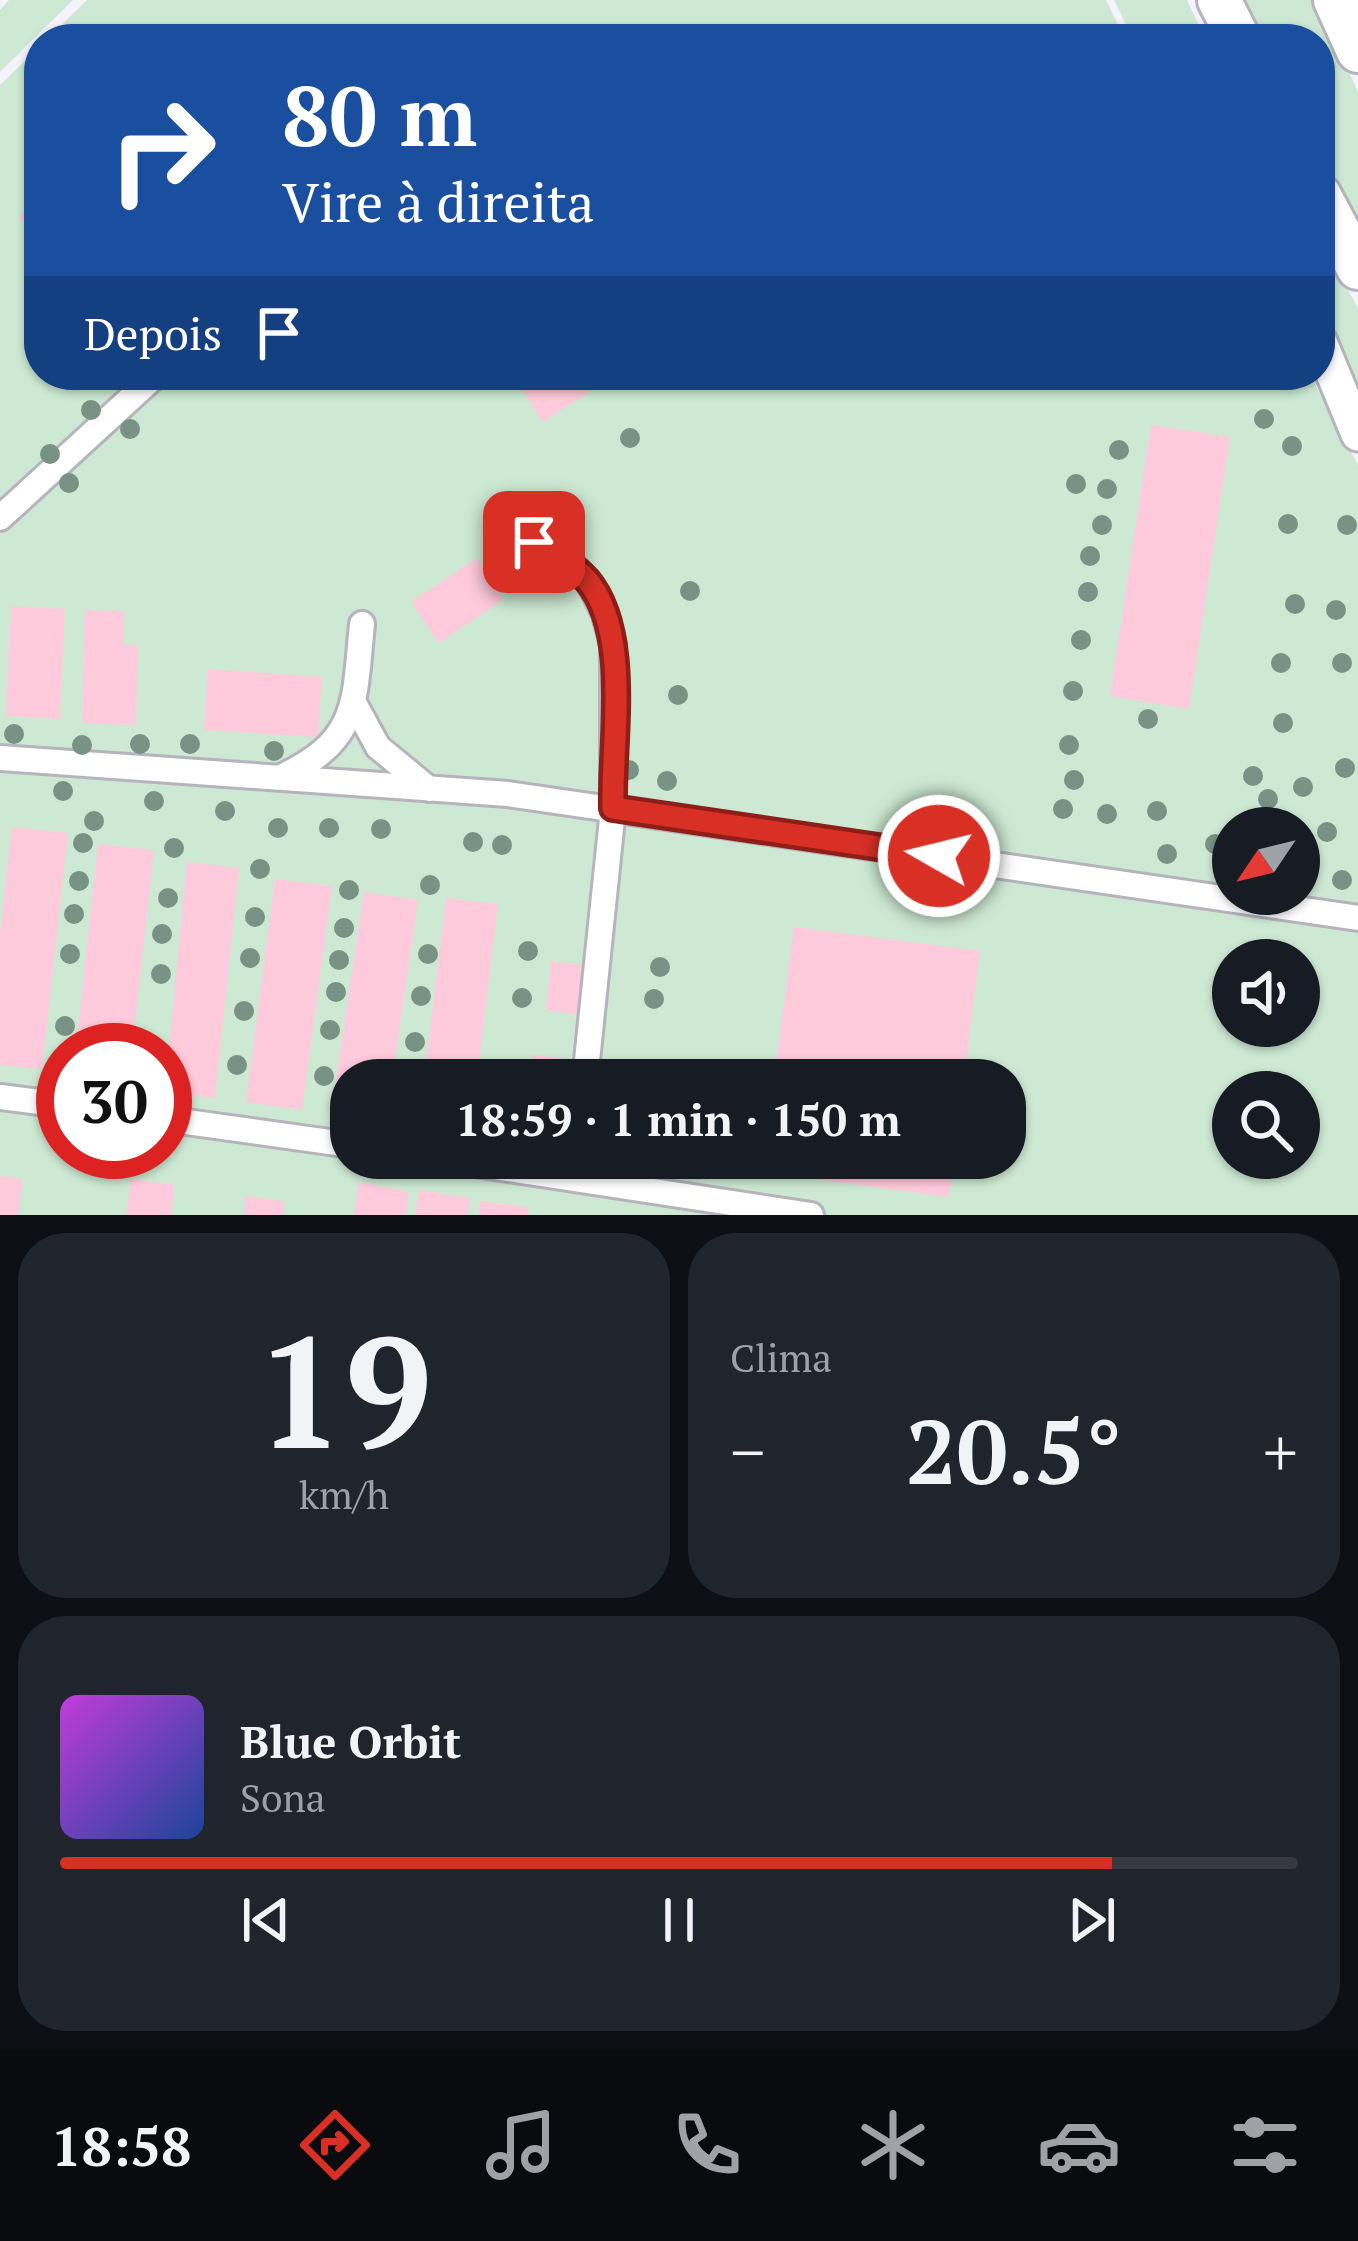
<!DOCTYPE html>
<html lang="pt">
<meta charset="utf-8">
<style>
:root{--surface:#171b24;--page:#20242c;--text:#f1f3f6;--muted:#9ea1a6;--line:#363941;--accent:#d93025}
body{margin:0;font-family:"PT Serif",serif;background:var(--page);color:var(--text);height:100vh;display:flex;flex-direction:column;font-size:45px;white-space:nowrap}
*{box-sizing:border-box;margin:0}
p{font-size:39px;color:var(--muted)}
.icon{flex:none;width:66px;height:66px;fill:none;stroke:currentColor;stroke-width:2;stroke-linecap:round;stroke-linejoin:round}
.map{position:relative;height:1215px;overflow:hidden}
.panel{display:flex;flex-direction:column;gap:18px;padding:18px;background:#0d0f14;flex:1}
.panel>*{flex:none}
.guide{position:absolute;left:24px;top:24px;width:1311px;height:366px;border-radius:48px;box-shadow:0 3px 9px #0004;background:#1a4fa0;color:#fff;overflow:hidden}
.needle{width:78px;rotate:235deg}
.controls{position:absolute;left:1212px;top:807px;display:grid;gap:24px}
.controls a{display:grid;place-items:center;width:108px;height:108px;border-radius:50%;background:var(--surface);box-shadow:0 3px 9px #0004;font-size:60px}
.speed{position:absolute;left:36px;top:1023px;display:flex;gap:24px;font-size:60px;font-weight:700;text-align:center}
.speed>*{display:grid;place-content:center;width:156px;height:156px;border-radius:50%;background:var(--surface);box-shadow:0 3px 9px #0004;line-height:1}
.speed .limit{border:18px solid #d22;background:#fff;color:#111}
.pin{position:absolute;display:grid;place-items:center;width:102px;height:102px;color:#fff;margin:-51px;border-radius:24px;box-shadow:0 6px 18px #0006}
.me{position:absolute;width:132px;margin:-66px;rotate:278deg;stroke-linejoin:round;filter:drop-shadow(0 0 9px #0008)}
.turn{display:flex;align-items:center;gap:42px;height:252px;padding:0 60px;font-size:54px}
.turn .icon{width:156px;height:156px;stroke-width:2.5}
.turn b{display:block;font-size:84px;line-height:102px}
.then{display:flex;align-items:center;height:114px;padding:0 60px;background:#0003;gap:24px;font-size:45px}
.big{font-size:90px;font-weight:600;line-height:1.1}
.panel .tile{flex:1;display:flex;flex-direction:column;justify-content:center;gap:18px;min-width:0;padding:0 42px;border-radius:48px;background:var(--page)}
.panel .dial{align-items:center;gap:0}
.dial b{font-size:156px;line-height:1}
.song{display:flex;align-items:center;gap:36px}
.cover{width:144px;height:144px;border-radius:18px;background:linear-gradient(135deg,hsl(290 70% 55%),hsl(220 70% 35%))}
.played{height:12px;border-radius:6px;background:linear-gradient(90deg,var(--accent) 85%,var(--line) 85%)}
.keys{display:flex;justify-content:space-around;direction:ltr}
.heat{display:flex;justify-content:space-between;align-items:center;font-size:66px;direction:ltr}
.panel .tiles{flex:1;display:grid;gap:18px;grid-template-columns:1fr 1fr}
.tile:last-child{grid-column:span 2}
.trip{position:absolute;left:330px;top:1059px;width:696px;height:120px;border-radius:48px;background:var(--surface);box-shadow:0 3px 9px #0004;font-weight:600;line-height:120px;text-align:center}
.tab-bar{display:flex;height:192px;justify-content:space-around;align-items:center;background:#090b0e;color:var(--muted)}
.tab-bar .icon{width:84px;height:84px}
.tab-bar .selected{color:var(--accent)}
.tab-bar b{font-size:54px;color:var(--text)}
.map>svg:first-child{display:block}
.green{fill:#cde9d3;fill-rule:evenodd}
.building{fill:#ffcadb}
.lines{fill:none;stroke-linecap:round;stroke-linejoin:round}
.street-casing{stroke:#b6b3bd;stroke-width:30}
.secondary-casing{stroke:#b6b3bd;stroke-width:39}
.highway-casing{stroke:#b6b3bd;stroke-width:48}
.street{stroke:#fff;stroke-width:24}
.secondary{stroke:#fff;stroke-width:33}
.highway{stroke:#fff;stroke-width:42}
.tree{fill:#789285}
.route-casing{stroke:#8d1f18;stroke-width:30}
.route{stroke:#d93025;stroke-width:21}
</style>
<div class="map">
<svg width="1358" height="1215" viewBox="0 0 1358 1215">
<rect width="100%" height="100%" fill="#f6f3fd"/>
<path class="green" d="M9,0H73L0,72V10Z
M87,0H1106L1125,39H47Z
M1114,0H1187L1205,39H1133Z
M1240,0H1316L1358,92V240L1320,168V39H1258Z
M39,47V375H1310L1358,465V1215H0V85ZM1233,828H1299V894H1233ZM1233,960H1299V1026H1233ZM63,1050H165V1152H63ZM351,1080H1005V1158H351ZM1233,1092H1299V1158H1233Z
M1320,240L1358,308V407C1340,354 1320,296 1320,240Z"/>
<path class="building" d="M67,23L82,39H51Z
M35,202L39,206V230L35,234L19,217Z
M513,375H579L590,392L543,422Z
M1151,425L1230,437L1189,709L1110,696Z
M477,558L504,599L439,643L411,602Z
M11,606L65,609L60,719L6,716Z
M85,610L124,611L123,645H138L136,725L82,723Z
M208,669L322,677L318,737L204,730Z
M12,827L68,833L42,1069L0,1065V935Z
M98,844L154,850L132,1050H76Z
M187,862L239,868L215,1098L165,1093Z
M275,879L332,886L302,1110L246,1102Z
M364,892L418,900L392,1080H351V1118L331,1115Z
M446,898L498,904L477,1080H424Z
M794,927L980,951L964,1080H774Z
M551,961L582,965L577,1014L546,1010Z
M534,1055L578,1060L575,1080H531Z
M764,1158H954L949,1197L762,1172Z
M0,1176L23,1179L18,1215H0Z
M131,1179L175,1185L171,1215H126Z
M359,1182L409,1192L405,1215H354Z
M419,1190L470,1198L467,1215H415Z
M246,1196L285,1202L283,1215H244Z
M480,1201L529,1207L528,1215H478Z"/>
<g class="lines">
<g class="street-casing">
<path id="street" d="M0,518L156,375
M501,536L534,542L563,558L589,582L604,612L613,644V809L585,1080
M354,703L378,747L429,789
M0,758L508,794L1358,918
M281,777C360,740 354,702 362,624
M0,1097L63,1105
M165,1119L351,1145
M436,1158L811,1215"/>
</g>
<g class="secondary-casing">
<path id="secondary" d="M1320,342L1358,434"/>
</g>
<g class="highway-casing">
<path id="highway" d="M1219,0L1239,39
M1335,0L1358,51
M1320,196L1358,268"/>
</g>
<use href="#street" class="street"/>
<use href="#secondary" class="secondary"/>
<use href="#highway" class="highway"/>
</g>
<g class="tree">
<circle cx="91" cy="410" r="10"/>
<circle cx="1264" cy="419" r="10"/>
<circle cx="130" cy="429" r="10"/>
<circle cx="630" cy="438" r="10"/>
<circle cx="1292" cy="446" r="10"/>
<circle cx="1119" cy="450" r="10"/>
<circle cx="50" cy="454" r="10"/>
<circle cx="69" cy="483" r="10"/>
<circle cx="1076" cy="484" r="10"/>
<circle cx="1107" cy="489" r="10"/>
<circle cx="1288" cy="524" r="10"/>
<circle cx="1102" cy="525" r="10"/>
<circle cx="1347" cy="525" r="10"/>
<circle cx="1090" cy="556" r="10"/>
<circle cx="690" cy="591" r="10"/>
<circle cx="1088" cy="592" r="10"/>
<circle cx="1295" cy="604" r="10"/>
<circle cx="1336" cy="610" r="10"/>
<circle cx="1081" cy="640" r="10"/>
<circle cx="1281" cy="663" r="10"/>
<circle cx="1342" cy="663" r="10"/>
<circle cx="1073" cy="691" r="10"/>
<circle cx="678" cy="695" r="10"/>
<circle cx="1148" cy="719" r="10"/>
<circle cx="1283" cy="723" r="10"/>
<circle cx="14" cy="734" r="10"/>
<circle cx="140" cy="744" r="10"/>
<circle cx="190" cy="744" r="10"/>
<circle cx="82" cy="745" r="10"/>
<circle cx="1069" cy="745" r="10"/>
<circle cx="274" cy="751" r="10"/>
<circle cx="1345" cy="768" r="10"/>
<circle cx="629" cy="770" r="10"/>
<circle cx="1253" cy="776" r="10"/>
<circle cx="1074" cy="780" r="10"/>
<circle cx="667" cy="781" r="10"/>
<circle cx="1303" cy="787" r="10"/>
<circle cx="63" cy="791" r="10"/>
<circle cx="1268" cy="799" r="10"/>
<circle cx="154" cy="801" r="10"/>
<circle cx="1063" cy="809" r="10"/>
<circle cx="225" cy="811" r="10"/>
<circle cx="1157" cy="811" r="10"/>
<circle cx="1107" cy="814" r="10"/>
<circle cx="94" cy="821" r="10"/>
<circle cx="278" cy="828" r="10"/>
<circle cx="329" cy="828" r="10"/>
<circle cx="381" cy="829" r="10"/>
<circle cx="1327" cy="832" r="10"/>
<circle cx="473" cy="842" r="10"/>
<circle cx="83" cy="843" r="10"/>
<circle cx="1215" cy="844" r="10"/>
<circle cx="502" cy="845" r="10"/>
<circle cx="174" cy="848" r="10"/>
<circle cx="1167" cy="854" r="10"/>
<circle cx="260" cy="869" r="10"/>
<circle cx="1342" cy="880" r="10"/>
<circle cx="79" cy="881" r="10"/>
<circle cx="430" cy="885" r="10"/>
<circle cx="349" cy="890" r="10"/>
<circle cx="168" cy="898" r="10"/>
<circle cx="74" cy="914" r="10"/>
<circle cx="255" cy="917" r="10"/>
<circle cx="344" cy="928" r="10"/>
<circle cx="162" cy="934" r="10"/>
<circle cx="528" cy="951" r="10"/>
<circle cx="70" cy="954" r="10"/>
<circle cx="428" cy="954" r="10"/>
<circle cx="250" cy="958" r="10"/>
<circle cx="339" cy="960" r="10"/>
<circle cx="660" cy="967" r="10"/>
<circle cx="161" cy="974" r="10"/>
<circle cx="336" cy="992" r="10"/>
<circle cx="421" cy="996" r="10"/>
<circle cx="522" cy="998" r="10"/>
<circle cx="654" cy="999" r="10"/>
<circle cx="244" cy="1011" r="10"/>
<circle cx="65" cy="1026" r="10"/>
<circle cx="330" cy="1030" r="10"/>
<circle cx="415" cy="1042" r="10"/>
<circle cx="237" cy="1065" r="10"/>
<circle cx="324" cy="1076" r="10"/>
</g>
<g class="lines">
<g class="route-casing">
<path id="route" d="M534,542C553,553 572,563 587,580C632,633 611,743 613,808L939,856"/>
</g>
<use href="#route" class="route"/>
</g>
</svg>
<div class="controls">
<a><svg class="needle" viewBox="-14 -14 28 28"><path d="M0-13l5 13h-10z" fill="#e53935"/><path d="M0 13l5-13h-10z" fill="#9ea1a6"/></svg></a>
<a><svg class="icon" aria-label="sound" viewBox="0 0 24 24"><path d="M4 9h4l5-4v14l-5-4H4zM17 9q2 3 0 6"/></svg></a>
<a><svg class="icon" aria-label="search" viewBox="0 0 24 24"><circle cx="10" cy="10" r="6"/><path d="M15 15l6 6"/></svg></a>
</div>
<div class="speed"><div class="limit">30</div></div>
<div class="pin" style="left:534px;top:542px;background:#d93025"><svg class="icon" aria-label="arrive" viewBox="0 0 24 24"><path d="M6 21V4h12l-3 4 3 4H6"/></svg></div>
<svg class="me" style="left:939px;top:856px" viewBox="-20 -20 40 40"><circle r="17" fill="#d93025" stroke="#fff" stroke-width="3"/><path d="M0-11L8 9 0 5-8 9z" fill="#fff"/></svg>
<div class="trip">18:59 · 1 min · 150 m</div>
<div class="guide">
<div class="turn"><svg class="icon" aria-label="right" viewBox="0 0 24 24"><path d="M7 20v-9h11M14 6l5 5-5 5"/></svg><div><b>80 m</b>Vire à direita</div></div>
<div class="then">Depois<svg class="icon" aria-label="arrive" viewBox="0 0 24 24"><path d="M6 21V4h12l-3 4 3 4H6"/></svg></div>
</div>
</div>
<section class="panel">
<div class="tiles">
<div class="tile dial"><b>19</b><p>km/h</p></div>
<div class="tile"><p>Clima</p>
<div class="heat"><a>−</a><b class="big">20.5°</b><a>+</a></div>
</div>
<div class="tile">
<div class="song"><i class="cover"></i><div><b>Blue Orbit</b><p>Sona</p></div></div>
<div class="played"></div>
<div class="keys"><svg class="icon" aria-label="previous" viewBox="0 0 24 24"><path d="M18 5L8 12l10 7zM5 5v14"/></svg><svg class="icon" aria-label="pause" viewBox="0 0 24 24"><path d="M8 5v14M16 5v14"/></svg><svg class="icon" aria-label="next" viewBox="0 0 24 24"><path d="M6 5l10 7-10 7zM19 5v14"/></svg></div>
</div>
</div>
</section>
<nav class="tab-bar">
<b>18:58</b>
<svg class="icon selected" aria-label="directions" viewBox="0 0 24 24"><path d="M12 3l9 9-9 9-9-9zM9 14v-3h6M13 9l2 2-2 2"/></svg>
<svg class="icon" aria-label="music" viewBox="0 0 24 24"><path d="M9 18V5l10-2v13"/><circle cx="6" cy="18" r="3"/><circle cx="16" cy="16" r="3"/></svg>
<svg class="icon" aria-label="phone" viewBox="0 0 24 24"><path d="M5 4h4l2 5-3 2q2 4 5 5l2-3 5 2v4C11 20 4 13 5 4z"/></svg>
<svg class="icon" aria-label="climate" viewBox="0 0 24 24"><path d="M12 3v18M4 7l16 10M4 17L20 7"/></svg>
<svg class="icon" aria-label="car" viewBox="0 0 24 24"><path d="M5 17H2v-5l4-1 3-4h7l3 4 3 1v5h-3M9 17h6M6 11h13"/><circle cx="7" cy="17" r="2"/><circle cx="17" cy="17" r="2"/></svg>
<svg class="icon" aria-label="filters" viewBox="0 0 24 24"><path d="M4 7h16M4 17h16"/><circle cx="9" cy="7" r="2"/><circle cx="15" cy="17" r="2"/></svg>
</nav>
